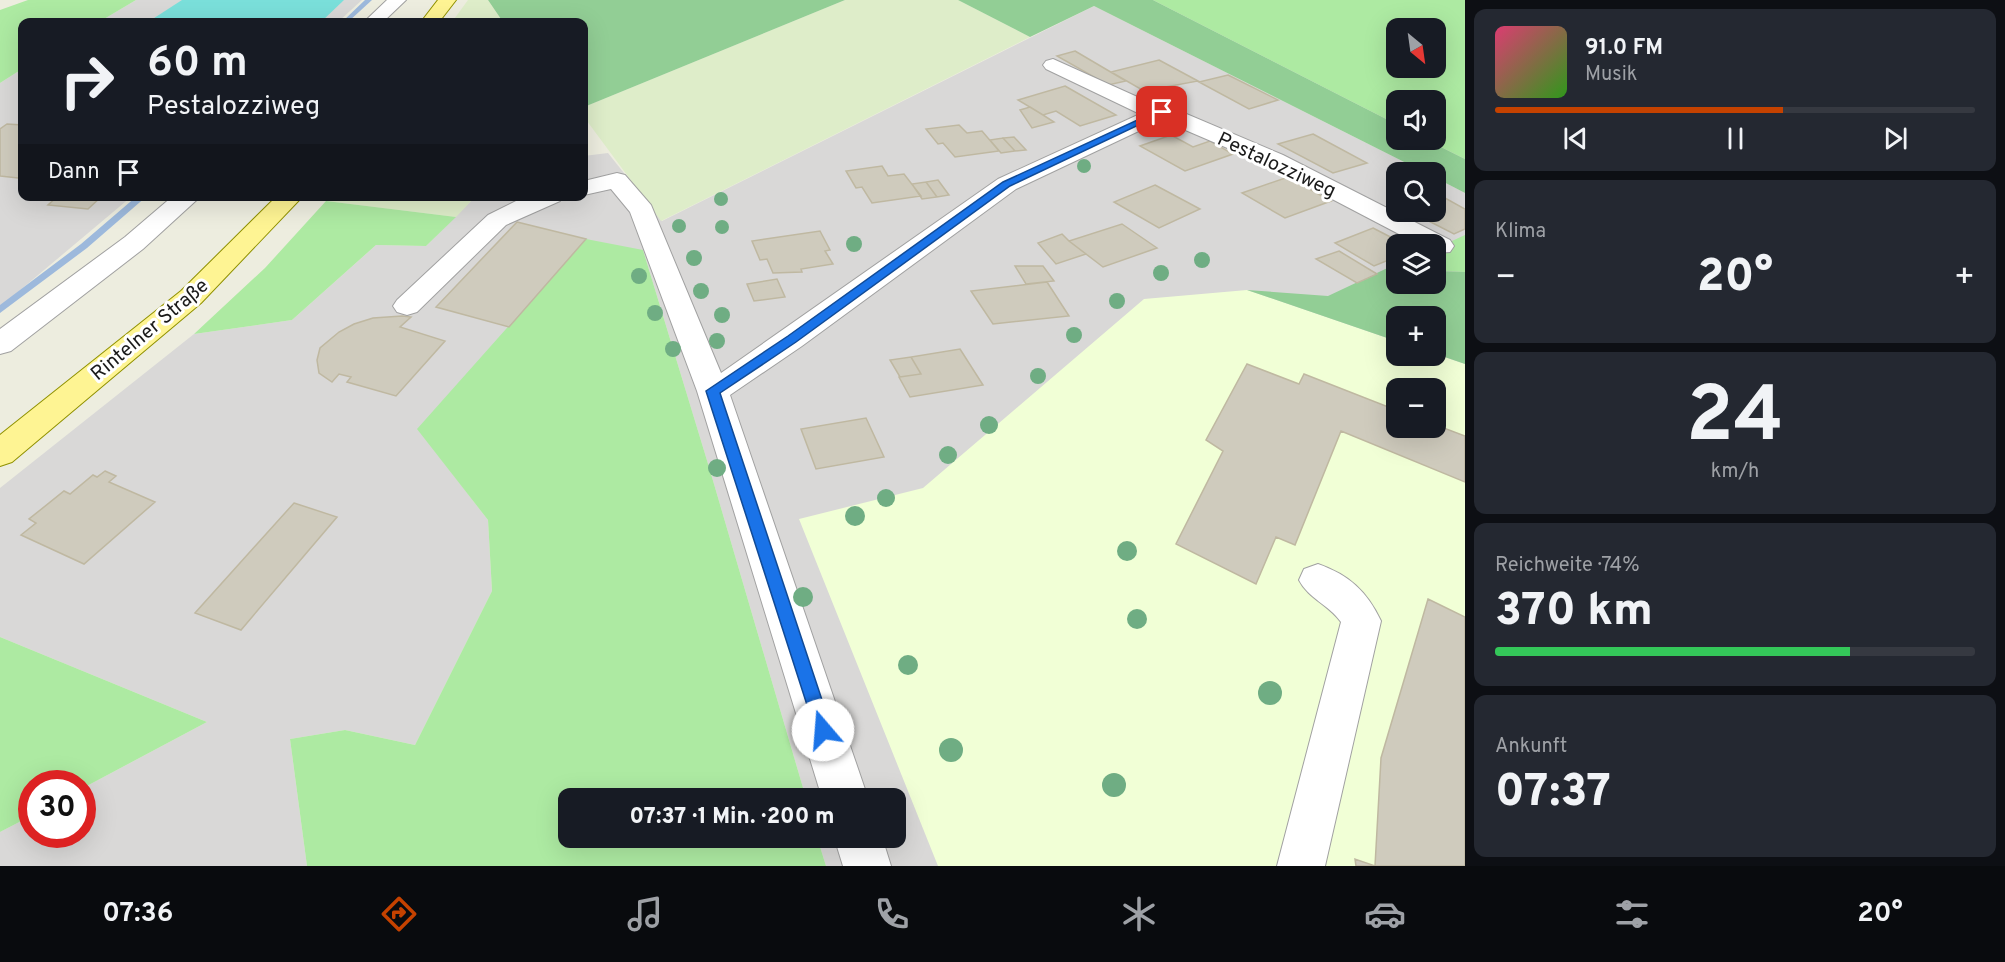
<!DOCTYPE html>
<html lang="de">
<meta charset="utf-8">
<style>
:root{--surface:#171b24;--page:#242831;--text:#f1f3f6;--muted:#9ea1a6;--line:#363941;--accent:#c54200}
body{margin:0;font-family:Overpass,sans-serif;background:var(--page);color:var(--text);height:100vh;display:flex;flex-direction:column;font-size:22px;white-space:nowrap}
*{box-sizing:border-box;margin:0}
p{font-size:20px;color:var(--muted)}
.icon{flex:none;width:33px;height:33px;fill:none;stroke:currentColor;stroke-width:2;stroke-linecap:round;stroke-linejoin:round}
.map{position:relative;flex:1;overflow:hidden}
.sheet{display:flex;flex-direction:column;gap:9px;padding:9px;background:#0d0f14;width:540px}
.sheet>*{flex:none}
.hud{position:absolute;left:18px;top:18px;width:570px;height:183px;border-radius:12px;box-shadow:0 6px 24px #0002;background:#171b24;color:var(--text);overflow:hidden}
.needle{width:39px;rotate:151deg}
.controls{position:absolute;left:1386px;top:18px;display:grid;gap:12px}
.controls a{display:grid;place-items:center;width:60px;height:60px;border-radius:12px;background:var(--surface);box-shadow:0 6px 24px #0002;font-size:30px}
.speed{position:absolute;left:18px;top:770px;display:flex;gap:12px;font-size:30px;font-weight:700;text-align:center}
.speed>*{display:grid;place-content:center;width:78px;height:78px;border-radius:50%;background:var(--surface);box-shadow:0 6px 24px #0002;line-height:1}
.speed .limit{border:9px solid #d22;background:#fff;color:#111}
.pin{position:absolute;display:grid;place-items:center;width:51px;height:51px;color:#fff;margin:-26px;border-radius:12px;box-shadow:0 3px 9px #0006}
.me{position:absolute;width:66px;margin:-33px;rotate:342deg;stroke-linejoin:round;filter:drop-shadow(0 0 4px #0008)}
.turn{display:flex;align-items:center;gap:21px;height:126px;padding:0 30px;font-size:27px}
.turn .icon{width:78px;height:78px;stroke-width:2.5}
.turn b{display:block;font-size:42px;line-height:51px}
.then{display:flex;align-items:center;height:57px;padding:0 30px;background:#0003;gap:12px;font-size:22px}
.big{font-size:45px;font-weight:800;line-height:1.1}
.sheet .widget{flex:1;display:flex;flex-direction:column;justify-content:center;gap:9px;min-width:0;padding:0 21px;border-radius:12px;background:var(--page)}
.sheet .dial{align-items:center;gap:0}
.dial b{font-size:78px;line-height:1}
.song{display:flex;align-items:center;gap:18px}
.cover{width:72px;height:72px;border-radius:9px;background:linear-gradient(135deg,hsl(340 70% 55%),hsl(110 70% 35%))}
.played{height:6px;border-radius:3px;background:linear-gradient(90deg,var(--accent) 60%,var(--line) 60%)}
.keys{display:flex;justify-content:space-around;direction:ltr}
.heat{display:flex;justify-content:space-between;align-items:center;font-size:33px;direction:ltr}
.charge{height:9px;border-radius:4px;background:linear-gradient(90deg,#34c759 74%,var(--line) 0)}
.trip{position:absolute;left:558px;top:788px;width:348px;height:60px;border-radius:12px;background:var(--surface);box-shadow:0 6px 24px #0002;font-weight:800;line-height:60px;text-align:center}
.tabs{display:flex;height:96px;justify-content:space-around;align-items:center;background:#090b0e;color:var(--muted)}
.tabs .icon{width:42px;height:42px}
.tabs .current{color:var(--accent)}
.tabs b{font-size:27px;color:var(--text)}
main{display:flex;flex:1;min-height:0}
.map>svg:first-child{display:block}
.residential{fill:#d9d8d7;fill-rule:evenodd}
.education{fill:#f1ffd6;fill-rule:evenodd}
.farmland{fill:#deedc9}
.grass{fill:#adeaa2;fill-rule:evenodd}
.forest{fill:#92ce95}
.pitch{fill:#7adfda}
.lines{fill:none;stroke-linecap:round;stroke-linejoin:round}
.stream{fill:#9db9dc;fill-rule:evenodd}
.building{fill:#cfcbbd;stroke:#bfb8a1;stroke-width:1.5}
.minor-casing{stroke:#a1a1a1;stroke-width:2}
.major-casing{stroke:#909100;stroke-width:2}
.minor{fill:#fff;fill-rule:evenodd}
.major{fill:#fef493;fill-rule:evenodd}
.tree{fill:#6fad83}
.route{fill:#1a73e8;stroke:#114b97;stroke-width:1.5}
.labels{text-anchor:middle;stroke-width:6;stroke-linejoin:round;paint-order:stroke}
.street-label{font-size:20px;fill:#1a1a1a;stroke:#fff}
</style>
<main>
<div class="map">
<svg width="1465" height="866" viewBox="0 0 1465 866">
<rect width="100%" height="100%" fill="#ededdf"/>
<path class="residential" d="M136,0H362L338,22H99Z
M1094,6L1424,172H1396V212H1436V178L1465,193V866H826L817,837H896V798H806L709,467L643,250L509,327L418,429L488,520L492,591L415,745L345,730L290,739L307,866H0V832L31,816L32,834H82L83,788L207,722L0,637V488L194,334L292,320L376,245L426,246L475,197L584,196V156L608,153L662,221ZM1396,244H1436V284H1396ZM1396,316H1436V356H1396ZM1396,388H1436V428H1396Z
M22,69V196L131,197L0,307V83Z"/>
<path class="education" d="M1247,290L1396,341V356L1436,354L1465,364V866H938L799,519L923,488L1144,299ZM1396,388H1436V428H1396Z"/>
<path class="farmland" d="M468,0H488L503,22H452Z
M845,0H958L1030,37L661,221L584,117V107Z
M329,196L475,197L456,217L326,201Z"/>
<path class="grass" d="M28,0H136L99,22H22V69L0,83V10Z
M1153,0H1465V159L1427,140H1436V100H1396V124ZM1396,28H1436V68H1396Z
M326,201L456,217L426,246L376,245L292,320L194,334L265,268Z
M1465,235V272L1436,271V258L1441,246Z
M586,239L643,250L709,467L806,798H568V837H817L826,866H307L290,739L345,730L415,745L492,591L488,520L417,429Z
M0,637L207,722L83,788L82,783H32L31,816L0,832Z"/>
<path class="forest" d="M488,0H845L584,107V22H503Z
M958,0H1153L1396,124V140H1427L1465,159V193L1436,178V172H1424L1094,6L1030,37Z
M1396,264V284H1436V271L1465,272V364L1436,354V316H1396V341L1247,290L1328,296Z"/>
<path class="pitch" d="M182,0H344L321,22H148Z"/>
<g class="lines">
<path class="stream" d="M365,0H372L348,22H342Z
M137,196H147L87,248L0,313V305L81,244Z"/>
</g>
<path class="building" d="M1075,51L1126,81L1108,85L1057,56Z
M1159,60L1198,81L1144,91L1111,72Z
M1228,75L1278,100L1249,109L1199,82Z
M1065,86L1116,115L1080,126L1056,111L1043,115L1018,100Z
M1030,107L1043,115L1054,122L1032,128L1020,110Z
M7,124L22,125V174L18,178L0,176V129Z
M959,125L967,133L982,131L999,151L955,157L943,143L938,144L926,129Z
M1313,134L1367,163L1333,173L1278,144Z
M1171,135L1193,147L1210,141L1233,154L1185,171L1140,146Z
M1014,137L1026,150L1015,151L1003,138Z
M1003,138L1015,151L1001,153L990,140Z
M882,166L888,176L904,174L921,196L872,203L862,187L856,188L846,171Z
M1288,177L1331,201L1285,218L1242,193Z
M938,180L949,195L937,197L926,182Z
M926,182L937,197L922,199L912,184Z
M1155,185L1200,209L1159,228L1114,202Z
M1436,193L1465,209V229L1454,234L1411,212H1436Z
M58,196H102L88,209L48,205Z
M517,222L586,239L509,327L436,307Z
M1122,224L1157,248L1103,267L1069,241Z
M1373,228L1404,244H1396V257L1374,266L1335,243Z
M820,231L830,250L825,251L833,264L801,269L802,272L773,273L767,259L760,260L752,241Z
M1062,234L1069,241L1086,254L1056,264L1038,243Z
M1339,251L1377,274L1357,283L1316,259Z
M1015,266H1043L1054,281L1026,284Z
M777,279L785,297L754,301L747,284Z
M1047,282L1069,316L993,324L971,291Z
M402,316L411,317L400,327L445,341L396,396L347,382L351,377L339,374L332,382L319,373L317,360L320,348L339,332L354,324L373,318Z
M960,349L983,385L910,397L899,377L921,374L911,357Z
M911,357L921,374L900,377L890,360Z
M1247,364L1299,384L1304,374L1396,410V428H1436V425L1465,436V482L1341,431L1295,545L1276,537L1256,584L1176,544L1223,451L1206,440Z
M866,418L884,457L816,469L801,429Z
M105,471L116,476L109,482L155,502L84,564L21,535L36,523L29,519L64,491L70,494L93,475L97,477Z
M294,503L337,517L241,630L195,613Z
M1428,599L1465,617V866H1356L1355,859L1375,866L1381,758Z"/>
<g class="lines">
<g class="minor-casing">
<path id="minor" d="M387,0H406L383,22H364Z
M1053,59L1153,104L1170,107L1283,155L1450,240L1454,246L1450,252L1436,253V244H1418L1267,165L1162,120L1016,189L802,346L730,395L868,798H822L697,391L630,212L611,189L584,195V181L617,173L625,175L651,205L721,373L998,179L1140,114L1046,69L1043,65L1046,61Z
M173,196H201L143,249L11,351L0,354V329L125,237Z
M526,196H563L560,201L506,225L417,312L407,315L397,312L393,306L397,300L488,215Z
M1318,564C1349,575 1367,591 1381,621L1325,866H1277L1341,622C1329,605 1308,598 1299,580L1304,569Z
M834,837H882L891,866H843Z"/>
</g>
<g class="major-casing">
<path id="major" d="M438,0H456L439,22H421Z
M277,196H303L201,303L12,462L0,466V435L181,291Z"/>
</g>
<use href="#minor" class="minor"/>
<use href="#major" class="major"/>
</g>
<g class="tree">
<circle cx="1084" cy="166" r="7"/>
<circle cx="721" cy="199" r="7"/>
<circle cx="679" cy="226" r="7"/>
<circle cx="722" cy="227" r="7"/>
<circle cx="854" cy="244" r="8"/>
<circle cx="694" cy="258" r="8"/>
<circle cx="1202" cy="260" r="8"/>
<circle cx="1161" cy="273" r="8"/>
<circle cx="639" cy="276" r="8"/>
<circle cx="701" cy="291" r="8"/>
<circle cx="1117" cy="301" r="8"/>
<circle cx="655" cy="313" r="8"/>
<circle cx="722" cy="315" r="8"/>
<circle cx="1074" cy="335" r="8"/>
<circle cx="717" cy="341" r="8"/>
<circle cx="673" cy="349" r="8"/>
<circle cx="1038" cy="376" r="8"/>
<circle cx="989" cy="425" r="9"/>
<circle cx="948" cy="455" r="9"/>
<circle cx="717" cy="468" r="9"/>
<circle cx="886" cy="498" r="9"/>
<circle cx="855" cy="516" r="10"/>
<circle cx="1127" cy="551" r="10"/>
<circle cx="803" cy="597" r="10"/>
<circle cx="1137" cy="619" r="10"/>
<circle cx="908" cy="665" r="10"/>
<circle cx="1270" cy="693" r="12"/>
<circle cx="951" cy="750" r="12"/>
<circle cx="1114" cy="785" r="12"/>
</g>
<path class="route" d="M1159,110L1166,112L1010,186L796,342L720,393L832,730L829,736L823,739L817,736L706,391L788,336L1003,182Z"/>
<g class="labels">
<g class="street-label">
<text transform="translate(1277 164) rotate(25)" y="7">Pestalozziweg</text>
<text transform="translate(149 329) rotate(-40)" y="7">Rintelner Straße</text>
</g>
</g>
</svg>
<div class="controls">
<a><svg class="needle" viewBox="-14 -14 28 28"><path d="M0-13l5 13h-10z" fill="#e53935"/><path d="M0 13l5-13h-10z" fill="#9ea1a6"/></svg></a>
<a><svg class="icon" aria-label="sound" viewBox="0 0 24 24"><path d="M4 9h4l5-4v14l-5-4H4zM17 9q2 3 0 6"/></svg></a>
<a><svg class="icon" aria-label="search" viewBox="0 0 24 24"><circle cx="10" cy="10" r="6"/><path d="M15 15l6 6"/></svg></a>
<a><svg class="icon" aria-label="layers" viewBox="0 0 24 24"><path d="M12 4l9 5-9 5-9-5zM3 14l9 5 9-5"/></svg></a>
<a>+</a>
<a>−</a>
</div>
<div class="speed"><div class="limit">30</div></div>
<div class="pin" style="left:1162px;top:112px;background:#d93025"><svg class="icon" aria-label="arrive" viewBox="0 0 24 24"><path d="M6 21V4h12l-3 4 3 4H6"/></svg></div>
<svg class="me" style="left:823px;top:730px" viewBox="-20 -20 40 40"><circle r="19" fill="#fff"/><path d="M0-13L10 11 0 6-10 11z" fill="#1a73e8"/></svg>
<div class="trip">07:37 · 1 Min. · 200 m</div>
<div class="hud">
<div class="turn"><svg class="icon" aria-label="right" viewBox="0 0 24 24"><path d="M7 20v-9h11M14 6l5 5-5 5"/></svg><div><b>60 m</b>Pestalozziweg</div></div>
<div class="then">Dann<svg class="icon" aria-label="arrive" viewBox="0 0 24 24"><path d="M6 21V4h12l-3 4 3 4H6"/></svg></div>
</div>
</div>
<section class="sheet">
<div class="widget">
<div class="song"><i class="cover"></i><div><b>91.0 FM</b><p>Musik</p></div></div>
<div class="played"></div>
<div class="keys"><svg class="icon" aria-label="previous" viewBox="0 0 24 24"><path d="M18 5L8 12l10 7zM5 5v14"/></svg><svg class="icon" aria-label="pause" viewBox="0 0 24 24"><path d="M8 5v14M16 5v14"/></svg><svg class="icon" aria-label="next" viewBox="0 0 24 24"><path d="M6 5l10 7-10 7zM19 5v14"/></svg></div>
</div>
<div class="widget"><p>Klima</p>
<div class="heat"><a>−</a><b class="big">20°</b><a>+</a></div>
</div>
<div class="widget dial"><b>24</b><p>km/h</p></div>
<div class="widget"><p>Reichweite · 74%</p><b class="big">370 km</b><div class="charge"></div></div>
<div class="widget"><p>Ankunft</p><b class="big">07:37</b></div>
</section>
</main>
<nav class="tabs">
<b>07:36</b>
<svg class="icon current" aria-label="directions" viewBox="0 0 24 24"><path d="M12 3l9 9-9 9-9-9zM9 14v-3h6M13 9l2 2-2 2"/></svg>
<svg class="icon" aria-label="music" viewBox="0 0 24 24"><path d="M9 18V5l10-2v13"/><circle cx="6" cy="18" r="3"/><circle cx="16" cy="16" r="3"/></svg>
<svg class="icon" aria-label="phone" viewBox="0 0 24 24"><path d="M5 4h4l2 5-3 2q2 4 5 5l2-3 5 2v4C11 20 4 13 5 4z"/></svg>
<svg class="icon" aria-label="climate" viewBox="0 0 24 24"><path d="M12 3v18M4 7l16 10M4 17L20 7"/></svg>
<svg class="icon" aria-label="car" viewBox="0 0 24 24"><path d="M5 17H2v-5l4-1 3-4h7l3 4 3 1v5h-3M9 17h6M6 11h13"/><circle cx="7" cy="17" r="2"/><circle cx="17" cy="17" r="2"/></svg>
<svg class="icon" aria-label="filters" viewBox="0 0 24 24"><path d="M4 7h16M4 17h16"/><circle cx="9" cy="7" r="2"/><circle cx="15" cy="17" r="2"/></svg>
<b>20°</b>
</nav>
